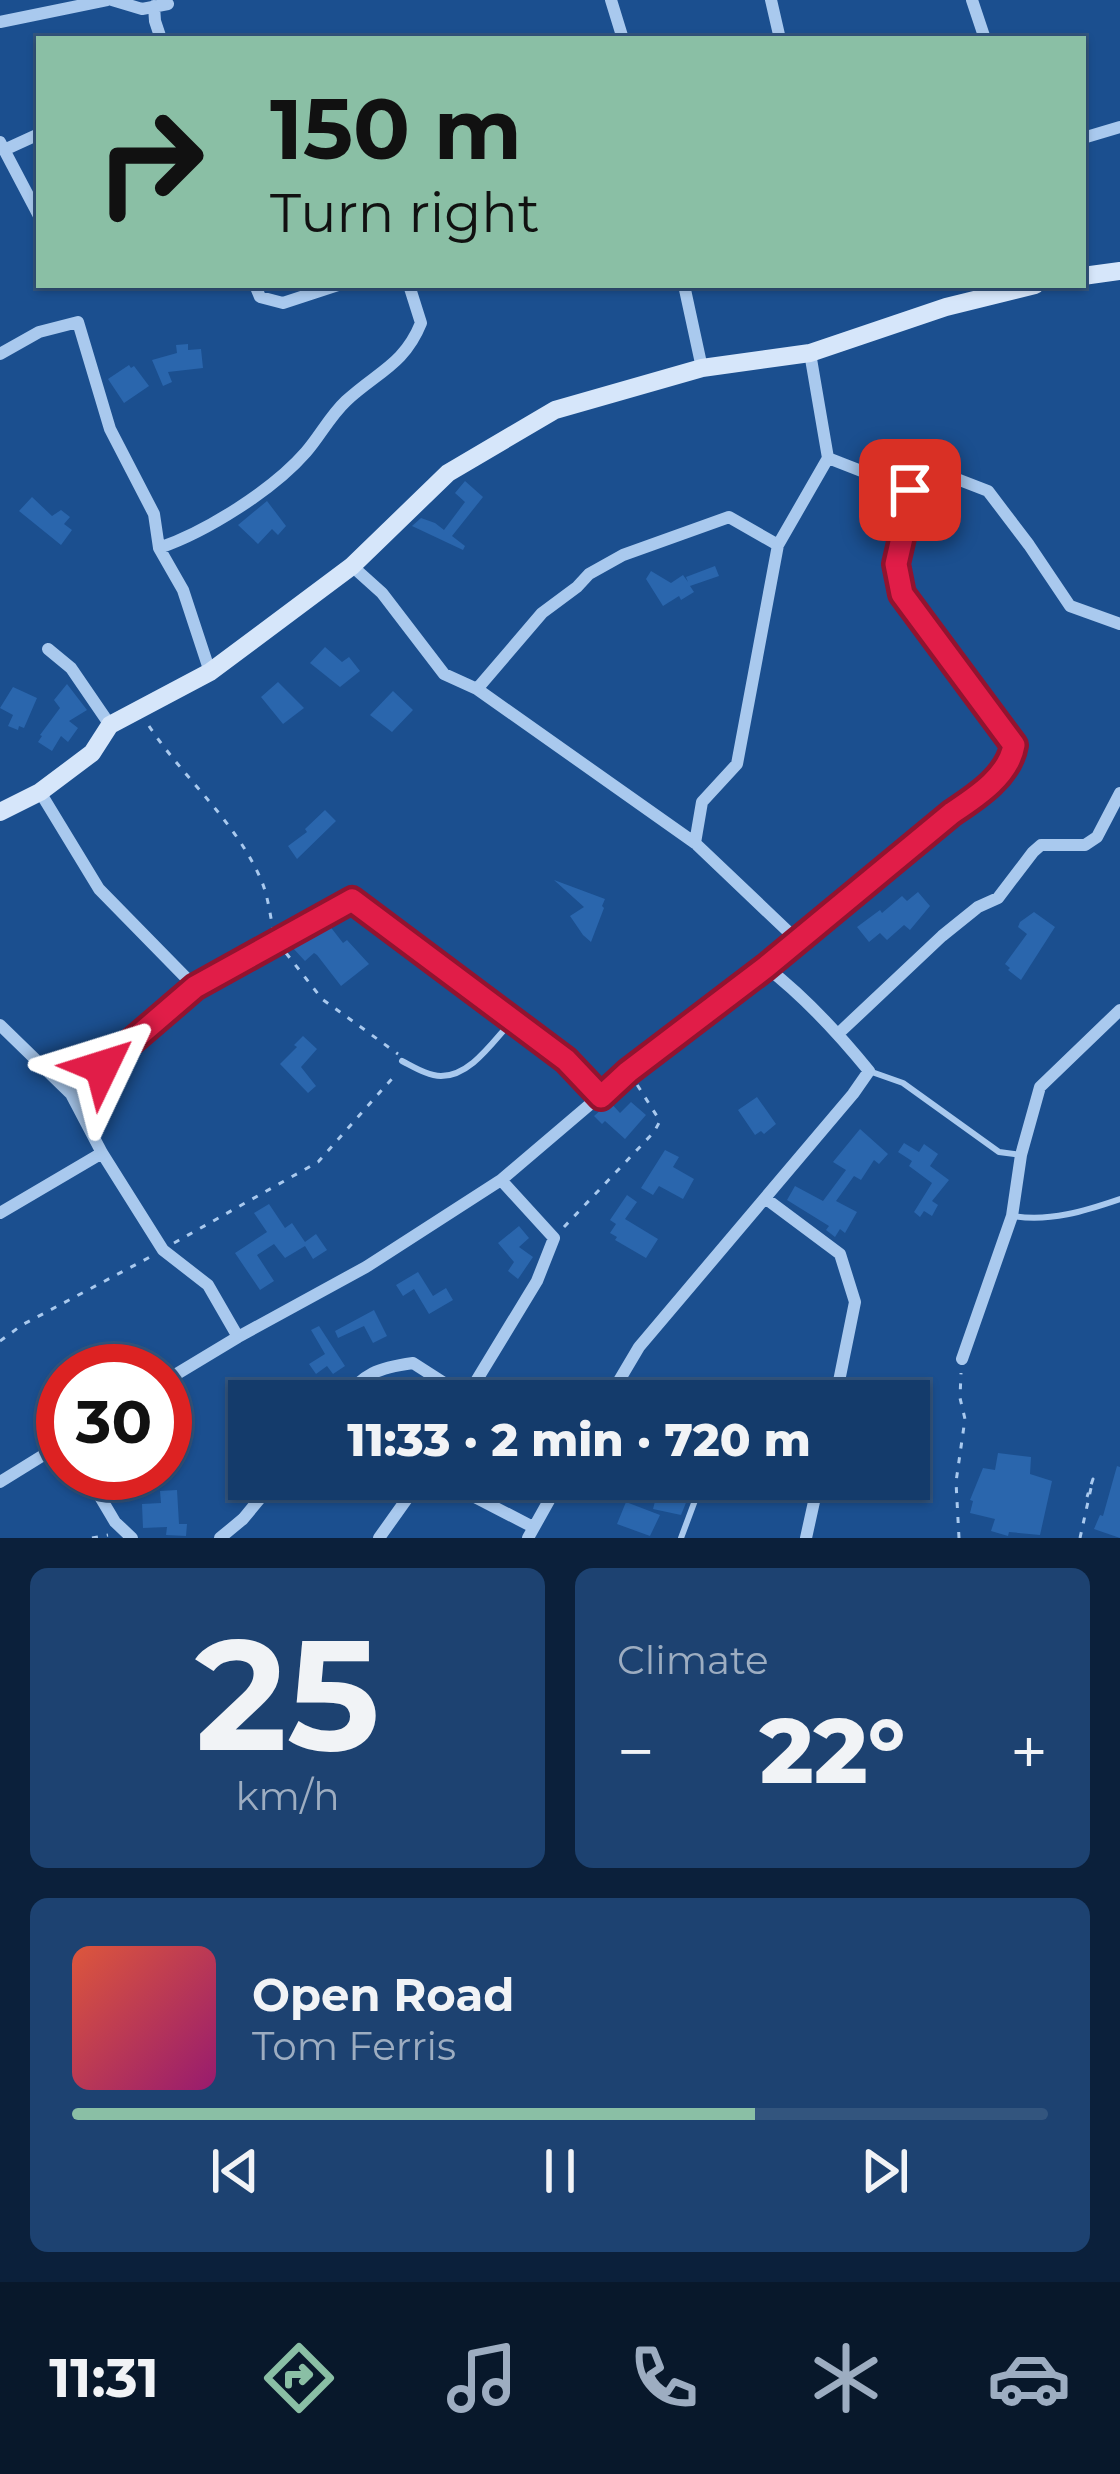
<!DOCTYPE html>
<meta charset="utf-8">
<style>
:root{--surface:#143b6b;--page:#1d4271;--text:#f1f3f6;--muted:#9dadc1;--line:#33557e;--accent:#8abfa5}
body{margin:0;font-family:Montserrat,sans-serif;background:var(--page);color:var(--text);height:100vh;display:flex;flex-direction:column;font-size:45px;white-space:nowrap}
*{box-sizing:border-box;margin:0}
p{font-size:39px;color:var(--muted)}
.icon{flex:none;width:66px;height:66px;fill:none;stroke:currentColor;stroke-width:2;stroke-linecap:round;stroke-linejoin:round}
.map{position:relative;height:1538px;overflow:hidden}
.sheet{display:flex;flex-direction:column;gap:30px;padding:30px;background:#0b203b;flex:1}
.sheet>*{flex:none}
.top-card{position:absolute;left:36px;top:36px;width:1050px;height:252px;border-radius:0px;box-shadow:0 3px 9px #0004,0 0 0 3px var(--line);background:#8abfa5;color:#111;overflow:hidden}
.speed{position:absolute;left:36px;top:1344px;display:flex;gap:24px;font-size:60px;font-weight:700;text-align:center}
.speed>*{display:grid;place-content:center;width:156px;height:156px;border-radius:50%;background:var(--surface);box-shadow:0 3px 9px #0004,0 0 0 3px var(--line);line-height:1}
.speed .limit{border:18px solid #d22;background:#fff;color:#111}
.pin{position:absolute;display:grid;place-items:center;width:102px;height:102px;color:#fff;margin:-51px;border-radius:24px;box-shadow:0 6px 18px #0006}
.me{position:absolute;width:132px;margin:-66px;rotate:49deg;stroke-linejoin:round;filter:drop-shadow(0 0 9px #0008)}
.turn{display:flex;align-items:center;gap:42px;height:252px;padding:0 36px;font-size:54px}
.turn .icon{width:156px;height:156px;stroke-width:2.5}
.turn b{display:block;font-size:84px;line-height:102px}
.big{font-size:90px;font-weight:800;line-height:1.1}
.sheet .card{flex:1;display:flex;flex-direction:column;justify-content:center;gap:18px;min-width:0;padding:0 42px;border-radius:18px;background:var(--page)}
.sheet .dial{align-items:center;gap:0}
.dial b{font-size:156px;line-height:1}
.song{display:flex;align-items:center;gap:36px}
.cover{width:144px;height:144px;border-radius:18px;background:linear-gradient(135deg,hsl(10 70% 55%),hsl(320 70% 35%))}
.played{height:12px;border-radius:6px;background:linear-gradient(90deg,var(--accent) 70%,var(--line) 70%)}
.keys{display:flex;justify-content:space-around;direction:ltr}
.heat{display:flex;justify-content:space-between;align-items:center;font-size:66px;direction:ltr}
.sheet .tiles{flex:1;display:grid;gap:30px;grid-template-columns:1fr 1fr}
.card:last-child{grid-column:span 2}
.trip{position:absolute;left:228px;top:1380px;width:702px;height:120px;border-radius:0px;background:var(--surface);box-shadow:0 3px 9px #0004,0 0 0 3px var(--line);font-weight:800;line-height:120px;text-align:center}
.menu{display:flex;height:192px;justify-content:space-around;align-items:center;background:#08182b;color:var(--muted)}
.menu .icon{width:84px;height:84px}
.menu .active{color:var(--accent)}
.menu b{font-size:54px;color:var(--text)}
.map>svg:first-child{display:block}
.building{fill:#2a66ad}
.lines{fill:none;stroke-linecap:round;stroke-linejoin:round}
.path{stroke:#a9c9ee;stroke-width:3;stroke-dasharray:6 9;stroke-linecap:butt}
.lane{stroke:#a9c9ee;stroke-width:6}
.street{stroke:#a9c9ee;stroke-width:12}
.secondary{stroke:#d6e6fa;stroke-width:18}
.route-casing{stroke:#92132f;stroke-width:30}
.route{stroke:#e11d48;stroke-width:21}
</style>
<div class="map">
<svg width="1120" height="1538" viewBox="0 0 1120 1538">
<rect width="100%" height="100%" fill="#1b4f8f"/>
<path class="building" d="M188,344V350L201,349L203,368L168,372L172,382L163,386L152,360L177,353L176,345Z
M129,365L131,368L134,366L149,386L124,403L108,379Z
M465,481L483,497L452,536L465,546L463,550L412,526L421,518L435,523L444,530L465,502L455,493Z
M32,497L52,516L61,510L70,517L64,524L72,530L61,545L19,511Z
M267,501L286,526L278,535L272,529L258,544L238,525Z
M715,566L719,576L690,586L694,592L681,600L679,596L663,606L646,579L651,571L671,583L683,575L688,582L686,577Z
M325,647L342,662L349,657L360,671L340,687L310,663Z
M278,682L304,708L283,724L261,697Z
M67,684L87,710L69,721L78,728L68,742L61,736L52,751L38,742L42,736L40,735L60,708L54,700Z
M13,687L37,698L24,728L19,726L18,730L8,726L13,715L0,708Z
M393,691L413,710L392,732L370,715Z
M325,810L336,821L297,859L288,846L307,832L305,829Z
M554,880L605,899L602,906L604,908L591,942L583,935L570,916L584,907Z
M918,892L930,906L910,930L904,925L887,940L880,933L869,942L857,927L880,910L882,913L902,896L907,901Z
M1034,912L1055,927L1021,980L1008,970L1010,968L1005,964L1027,934L1018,927L1020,922Z
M329,925L343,943L347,940L369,964L341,986L317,955L314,953L305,961L291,946Z
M303,1036L317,1049L301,1067L316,1086L308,1093L280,1064L297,1047L294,1045Z
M757,1097L776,1124L764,1134L761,1131L755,1135L738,1110Z
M610,1102L620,1113L631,1102L646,1115L625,1139L605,1121L602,1124L594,1116Z
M860,1129L888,1154L879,1164L874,1160L861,1180L854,1176L836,1201L857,1212L845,1233L840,1229L835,1237L826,1230L829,1226L787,1200L795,1186L823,1201L846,1170L833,1162Z
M904,1143L919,1152L924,1144L938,1154L930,1166L949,1180L932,1201L938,1205L932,1216L924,1211L920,1217L914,1212L932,1183L909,1166L912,1161L898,1152Z
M665,1150L679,1157L673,1167L694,1179L683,1199L659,1186L653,1195L641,1188Z
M627,1195L637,1202L625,1219L658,1239L646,1258L615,1240L617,1237L610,1233L616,1224L610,1220Z
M269,1204L285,1228L292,1223L305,1242L316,1234L327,1250L313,1259L305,1246L285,1258L274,1244L257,1255L274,1281L260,1290L235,1253L267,1232L254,1213Z
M519,1226L529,1238L519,1247L533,1257L518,1279L508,1271L514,1262L498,1243Z
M418,1272L433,1296L446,1288L453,1300L429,1314L414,1289L403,1296L396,1285Z
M374,1310L387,1336L373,1343L364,1326L338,1338L335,1331Z
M319,1326L345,1366L333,1374L327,1366L316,1374L309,1364L325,1354L311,1330Z
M998,1453L1031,1457L1030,1474L1052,1481L1040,1535L1009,1532L1008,1536L991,1531L995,1519L970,1513L973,1501L970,1500L983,1468L995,1470Z
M1117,1466L1120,1467V1538L1094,1529L1100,1515L1103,1516Z
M629,1479H668L692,1488L681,1515L653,1509L658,1490L629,1483Z
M177,1490L179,1524H187L186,1536L166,1535L167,1527L143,1528L142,1504L161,1503L160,1491Z
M626,1502L660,1515L650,1536L617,1524Z"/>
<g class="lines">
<path class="path" d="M149,726C184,779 237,822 262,882C268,897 270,914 273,929
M286,953L322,999L398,1054
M564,1227L654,1132L660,1121L636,1083
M174,1243L318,1162L397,1073
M0,1341L22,1325L150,1257
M92,1538L108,1535
M959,1538L956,1482L965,1419L960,1398L961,1373
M1080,1538L1093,1479L1087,1497"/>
<path class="lane" d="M910,492V503L895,564L902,594L1014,745L1012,758L981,794
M402,1061C414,1067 428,1076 441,1076C471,1076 493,1041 512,1021
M869,1071L903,1083L999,1152L1021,1155
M1013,1216C1050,1222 1085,1211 1120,1199
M681,1538L703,1479"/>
<path class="street" d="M112,0L142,9L168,4
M611,0L623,39
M771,0L780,39
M972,0L985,39
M154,6L155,21L161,39
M0,22L107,0
M1083,138L1120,127
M0,142L39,216
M4,150L39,134
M255,285L260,297L283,303L338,285
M684,285L702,368
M0,354L39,332L78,322L110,429L154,514L159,548L183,590L210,672
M828,458L910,490L944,474L988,491L1029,545L1070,606L1120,624
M159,548C206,532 273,490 306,452C320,436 330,416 346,401C377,372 404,365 421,323L409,285
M352,566L382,593L444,674L477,689L695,843L797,940
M48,649L71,668L110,725
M477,689L542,613L577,587L589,574L623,555L729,517L778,545
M40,792L99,889L195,987
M695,843L702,802L737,764L778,545L828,458L810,353
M0,1025L71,1094
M839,1033L942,936L978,907L998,898L1033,852L1041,845H1085L1097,837L1120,793
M765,1198L840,1254L855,1302L835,1401
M0,1213L102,1153
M238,1337L208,1285L163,1250L102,1153L71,1094L195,987L352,900L565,1060L601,1097
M962,1359L1012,1216L1021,1155L1040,1087L1120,1010
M165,1381L238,1337L366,1267L501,1180L628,1072L766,967L952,813L978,796
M341,1401C365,1373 377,1368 413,1363L466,1397
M464,1401L537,1281L554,1238L501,1180
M607,1401L639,1347L853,1094L869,1071C838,1033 805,997 766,967
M86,1473L115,1522L132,1538
M440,1479L533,1527
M0,1482L63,1443
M220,1538L243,1519L276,1479
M379,1538L421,1479
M528,1538L561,1479
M806,1538L819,1479"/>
<path class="secondary" d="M1083,276L1120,271
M0,812L40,792L92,753L110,725L210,672L352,566L448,473L555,410L702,368L810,353L946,307L1035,285"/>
</g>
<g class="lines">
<g class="route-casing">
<path id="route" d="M102,1067L195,987L352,900L566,1060L601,1097L628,1072L766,967L952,813C976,797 1009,776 1014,745L902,594L896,564L910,503V490"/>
</g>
<use href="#route" class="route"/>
</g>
</svg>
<div class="speed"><div class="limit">30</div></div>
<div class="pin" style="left:910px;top:490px;background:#d93025"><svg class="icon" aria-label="arrive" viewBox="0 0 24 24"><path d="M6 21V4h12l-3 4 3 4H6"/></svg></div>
<svg class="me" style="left:102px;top:1067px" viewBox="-20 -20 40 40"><path d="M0-17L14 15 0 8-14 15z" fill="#e11d48" stroke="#fff" stroke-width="4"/></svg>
<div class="trip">11:33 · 2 min · 720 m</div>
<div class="top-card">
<div class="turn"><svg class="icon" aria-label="right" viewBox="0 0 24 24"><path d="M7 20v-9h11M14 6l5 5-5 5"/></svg><div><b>150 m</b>Turn right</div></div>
</div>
</div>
<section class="sheet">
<div class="tiles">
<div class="card dial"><b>25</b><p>km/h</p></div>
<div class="card"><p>Climate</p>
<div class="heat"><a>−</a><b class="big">22°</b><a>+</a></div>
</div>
<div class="card">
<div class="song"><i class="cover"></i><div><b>Open Road</b><p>Tom Ferris</p></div></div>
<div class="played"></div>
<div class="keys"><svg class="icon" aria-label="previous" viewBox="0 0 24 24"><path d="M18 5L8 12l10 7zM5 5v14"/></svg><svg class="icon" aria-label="pause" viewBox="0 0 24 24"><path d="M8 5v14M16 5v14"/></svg><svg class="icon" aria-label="next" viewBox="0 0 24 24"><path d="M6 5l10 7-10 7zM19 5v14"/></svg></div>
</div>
</div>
</section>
<nav class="menu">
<b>11:31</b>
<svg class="icon active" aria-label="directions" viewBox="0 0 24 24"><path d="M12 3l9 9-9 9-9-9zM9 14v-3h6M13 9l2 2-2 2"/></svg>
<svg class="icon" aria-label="music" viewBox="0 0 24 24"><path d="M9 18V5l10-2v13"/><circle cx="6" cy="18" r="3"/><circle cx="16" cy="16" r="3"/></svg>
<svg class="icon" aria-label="phone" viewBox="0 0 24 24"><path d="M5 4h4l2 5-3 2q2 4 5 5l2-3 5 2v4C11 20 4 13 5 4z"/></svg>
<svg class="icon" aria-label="climate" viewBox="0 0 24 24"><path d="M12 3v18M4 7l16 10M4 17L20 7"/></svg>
<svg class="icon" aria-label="car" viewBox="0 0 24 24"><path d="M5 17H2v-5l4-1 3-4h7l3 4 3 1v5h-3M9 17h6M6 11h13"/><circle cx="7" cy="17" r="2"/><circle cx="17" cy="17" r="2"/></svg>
</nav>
